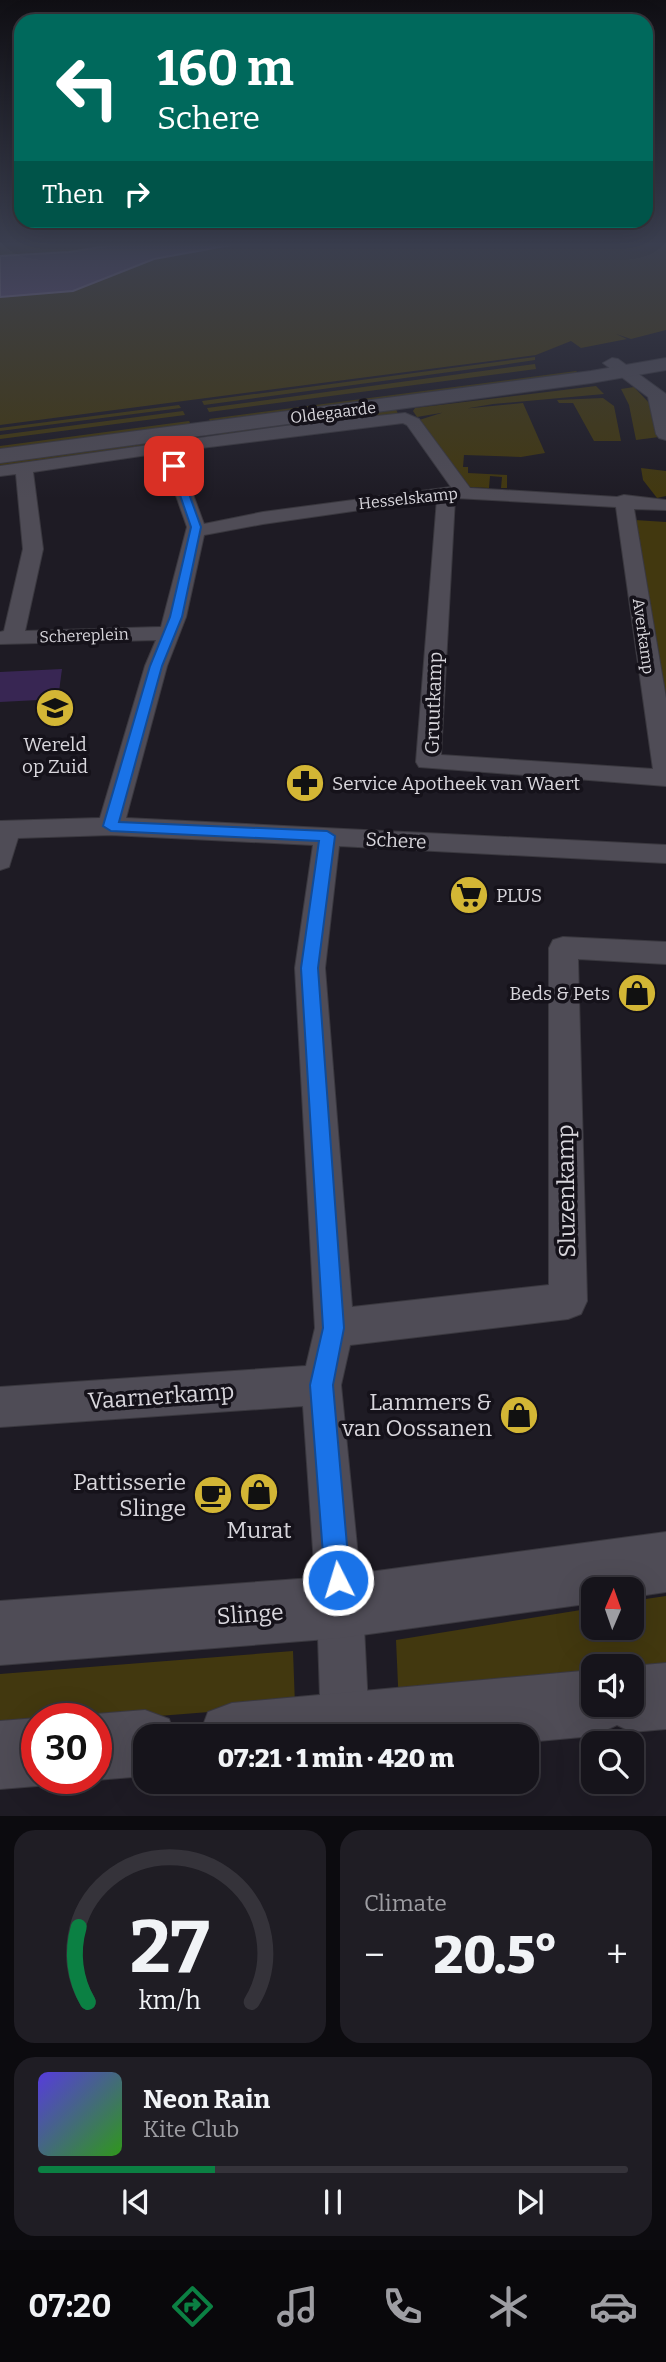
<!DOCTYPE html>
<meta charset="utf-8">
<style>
:root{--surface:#16141b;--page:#1f1d24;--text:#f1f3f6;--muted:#9e9ea3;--line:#35333a;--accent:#0b8043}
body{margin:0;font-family:Bitter,serif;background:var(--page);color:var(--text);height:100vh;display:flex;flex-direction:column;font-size:26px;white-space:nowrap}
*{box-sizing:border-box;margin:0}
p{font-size:23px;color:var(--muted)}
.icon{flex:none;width:38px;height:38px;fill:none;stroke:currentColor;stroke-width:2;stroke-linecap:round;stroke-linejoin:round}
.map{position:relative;height:1816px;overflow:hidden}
.panel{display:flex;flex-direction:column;gap:14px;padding:14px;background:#0c0b0f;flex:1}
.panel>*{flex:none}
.guide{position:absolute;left:14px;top:14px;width:639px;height:214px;border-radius:21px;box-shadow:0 7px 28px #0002,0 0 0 2px var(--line);background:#00695c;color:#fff;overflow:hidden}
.needle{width:46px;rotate:2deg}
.tools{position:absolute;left:581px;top:1577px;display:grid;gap:14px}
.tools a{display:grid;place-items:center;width:63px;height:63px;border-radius:14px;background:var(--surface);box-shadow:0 7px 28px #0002,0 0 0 2px var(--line);font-size:35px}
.speed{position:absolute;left:21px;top:1703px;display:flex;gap:14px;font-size:35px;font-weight:700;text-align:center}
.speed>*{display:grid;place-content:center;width:91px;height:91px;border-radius:50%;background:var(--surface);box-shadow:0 7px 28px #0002,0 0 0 2px var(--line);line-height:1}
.speed .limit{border:10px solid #d22;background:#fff;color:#111}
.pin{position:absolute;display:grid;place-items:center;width:60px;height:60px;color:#fff;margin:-30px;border-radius:14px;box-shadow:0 4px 10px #0006}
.me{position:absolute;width:77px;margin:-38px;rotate:355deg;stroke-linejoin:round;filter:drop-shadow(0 0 5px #0008)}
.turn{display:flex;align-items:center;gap:24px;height:147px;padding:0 28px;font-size:32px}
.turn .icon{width:91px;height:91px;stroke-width:2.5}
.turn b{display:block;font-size:49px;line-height:60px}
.then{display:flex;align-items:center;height:66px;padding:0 28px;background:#0003;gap:14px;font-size:26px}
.big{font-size:52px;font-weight:800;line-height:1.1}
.panel .tile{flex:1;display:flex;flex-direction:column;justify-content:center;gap:10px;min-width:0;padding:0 24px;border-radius:21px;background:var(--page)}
.panel .dial{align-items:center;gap:0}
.dial svg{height:182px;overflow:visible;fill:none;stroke:var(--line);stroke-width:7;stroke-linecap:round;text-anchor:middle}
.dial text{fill:var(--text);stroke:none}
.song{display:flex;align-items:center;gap:21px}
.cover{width:84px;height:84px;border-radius:10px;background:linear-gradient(135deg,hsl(250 70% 55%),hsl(110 70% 35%))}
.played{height:7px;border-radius:4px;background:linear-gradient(90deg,var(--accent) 30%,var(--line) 30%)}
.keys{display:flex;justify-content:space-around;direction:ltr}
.heat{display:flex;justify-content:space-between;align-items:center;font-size:38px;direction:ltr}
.panel .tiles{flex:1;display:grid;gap:14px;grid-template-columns:1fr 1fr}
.tile:last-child{grid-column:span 2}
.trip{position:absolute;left:133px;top:1724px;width:406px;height:70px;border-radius:21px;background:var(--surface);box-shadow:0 7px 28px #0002,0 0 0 2px var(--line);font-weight:800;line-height:70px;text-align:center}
.tabs{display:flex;height:112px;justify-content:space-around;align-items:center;background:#09080b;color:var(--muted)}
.tabs .icon{width:49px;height:49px}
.tabs .active{color:var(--accent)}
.tabs b{font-size:32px;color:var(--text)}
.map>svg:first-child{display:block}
.green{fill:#42380f}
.water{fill:#665385;stroke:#887a9f;stroke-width:2}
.building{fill:#382653}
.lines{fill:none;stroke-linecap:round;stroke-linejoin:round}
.minor-casing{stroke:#3a383f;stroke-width:2}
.tertiary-casing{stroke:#3a383f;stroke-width:2}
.secondary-casing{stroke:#3a383f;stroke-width:2}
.minor{fill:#4f4c56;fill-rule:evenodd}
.tertiary{fill:#4f4c56;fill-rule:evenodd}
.secondary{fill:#4f4c56;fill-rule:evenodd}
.route{fill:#1a73e8;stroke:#114b97;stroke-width:2}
.labels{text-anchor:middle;stroke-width:7;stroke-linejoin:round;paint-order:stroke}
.far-street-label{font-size:16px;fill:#d8d6dc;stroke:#15121a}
.street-label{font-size:19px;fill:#d8d6dc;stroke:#15121a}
.poi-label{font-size:19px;fill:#d8d6dc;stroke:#15121a;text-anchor:start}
.near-street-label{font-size:23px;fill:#d8d6dc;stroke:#15121a}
.near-poi-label{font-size:23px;fill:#d8d6dc;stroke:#15121a;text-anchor:end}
</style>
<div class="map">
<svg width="666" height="1816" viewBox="0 0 666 1816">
<rect width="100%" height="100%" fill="#1e1b24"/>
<path class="green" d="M0,245H666V330L631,339L616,334L627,339L581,348L571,341L536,355L0,425Z
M535,357V360L502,365L204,405L202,401Z
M535,364L536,369L209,412L207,408Z
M576,371L582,376L212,425L209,419Z
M596,386L604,394L493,404L417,417L413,411L415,408Z
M634,387L652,406L659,437L636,440L629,405L621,389Z
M603,398L614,406L621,441H594L573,403H559L557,400Z
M523,403L545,453L521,457L464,455L463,467H468V473L507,475V488H501L502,477L490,476L489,488L470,487L419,420L451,410Z
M179,405L181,408L0,431V428Z
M396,409L398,414L221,437L214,429Z
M183,411L185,415L0,439V435Z
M189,421L193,428L0,454V446Z
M196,432L201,440L0,467V458Z
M641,468L666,471V496L657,498L643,480Z
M635,520L666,522V718Z
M666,1596V1678L632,1682V1666H593V1686L399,1707L396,1640L593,1608V1628H632V1601Z
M293,1651L295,1705L96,1721V1718H37L0,1729V1674Z"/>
<path class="water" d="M113,245H231L154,259L73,291L0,297V256L69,252Z"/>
<path class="building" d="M62,669L58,699L0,702V672Z"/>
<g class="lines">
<g class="minor-casing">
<path id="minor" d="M405,413L419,419L470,488L617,497L624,495L666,500V510L634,509L666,698V786L419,767L416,762L437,499L263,524L204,535L186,617L167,666L126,818L666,845V863L339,846L325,968L352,1307L549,1285V948L553,940L563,937L666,942V964L578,959L587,1301L581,1314L568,1319L350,1345L341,1385L363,1607L369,1727L365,1736H325L321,1727L317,1607L303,1406L0,1427V1387L306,1366L315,1328L295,968L313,845L111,835L18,838L9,867L0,870V821L100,818L145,666L156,640L0,644V632L4,631L23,549L16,474L0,476V466L285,426ZM403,423L407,425L451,487L263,512L204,524L177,451ZM161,453L187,527L161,627L25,631L43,549L33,472ZM455,498L616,507L653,769L441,755Z"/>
</g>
<g class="tertiary-casing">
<path id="tertiary" d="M612,358L618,359L666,394V440L659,438L656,434L648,397L603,363Z"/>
</g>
<g class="secondary-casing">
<path id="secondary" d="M666,358V370L591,383L0,463V449L591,371Z
M666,1532V1592L632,1597V1589H593V1603L340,1638L0,1665V1601L340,1576Z
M666,1663V1729L632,1732L617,1725L593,1736L527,1742V1736H199L208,1712L232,1703L593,1670V1704H632V1666Z
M145,1710L169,1719L175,1736H145V1776L96,1780L90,1778H96V1718H84L96,1714Z
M37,1718V1778H55L37,1786L0,1789V1721Z"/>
</g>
<use href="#minor" class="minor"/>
<use href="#tertiary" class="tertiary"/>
<use href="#secondary" class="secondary"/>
</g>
<linearGradient id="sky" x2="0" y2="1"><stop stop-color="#100f14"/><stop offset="0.49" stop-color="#3b3f50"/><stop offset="1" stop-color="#3b3f50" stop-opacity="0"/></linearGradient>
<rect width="666" height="499" fill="url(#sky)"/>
<path class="route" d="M174,463L179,466L201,527L182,617L162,666L119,822L327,831L335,836L318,968L344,1328L333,1385L350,1580L347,1589L338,1592L329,1589L325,1580L310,1385L323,1328L301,968L319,841L111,831L103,826L150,666L170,617L191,527L170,466Z"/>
<defs>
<g id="school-disc" transform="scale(2.0125)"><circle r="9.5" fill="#d3b635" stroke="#15121a"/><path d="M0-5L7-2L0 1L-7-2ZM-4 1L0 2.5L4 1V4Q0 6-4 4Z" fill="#111"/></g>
<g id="pharmacy-disc" transform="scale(2.0125)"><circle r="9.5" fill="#d3b635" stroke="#15121a"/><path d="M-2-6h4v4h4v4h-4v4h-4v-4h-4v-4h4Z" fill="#111"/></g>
<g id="supermarket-disc" transform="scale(2.0125)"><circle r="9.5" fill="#d3b635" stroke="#15121a"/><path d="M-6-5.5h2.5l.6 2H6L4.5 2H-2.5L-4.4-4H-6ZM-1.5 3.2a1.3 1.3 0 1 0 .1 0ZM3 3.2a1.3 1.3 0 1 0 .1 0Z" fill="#111"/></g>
<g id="shop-disc" transform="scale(2.0125)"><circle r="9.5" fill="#d3b635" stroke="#15121a"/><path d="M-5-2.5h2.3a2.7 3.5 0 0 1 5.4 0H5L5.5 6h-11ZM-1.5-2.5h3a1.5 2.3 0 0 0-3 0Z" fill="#111"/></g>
<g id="cafe-disc" transform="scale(2.0125)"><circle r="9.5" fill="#d3b635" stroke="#15121a"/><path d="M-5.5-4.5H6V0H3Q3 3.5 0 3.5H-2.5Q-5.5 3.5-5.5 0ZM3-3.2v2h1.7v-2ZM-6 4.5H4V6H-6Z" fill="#111"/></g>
</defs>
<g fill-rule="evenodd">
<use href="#school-disc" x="55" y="708"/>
<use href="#pharmacy-disc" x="305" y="783"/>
<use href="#supermarket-disc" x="469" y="895"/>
<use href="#shop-disc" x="637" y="993"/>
<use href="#shop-disc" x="519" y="1415"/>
<use href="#shop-disc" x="259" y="1492"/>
<use href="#cafe-disc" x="213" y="1495"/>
</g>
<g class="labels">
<g class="far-street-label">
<text transform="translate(333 412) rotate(-7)" y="6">Oldegaarde</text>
<text transform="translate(408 498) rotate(-6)" y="6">Hesselskamp</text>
<text transform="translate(84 635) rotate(-2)" y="6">Schereplein</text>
<text transform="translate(644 636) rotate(82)" y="6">Averkamp</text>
</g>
<g class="street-label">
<text transform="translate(433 703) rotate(-88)" y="7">Gruutkamp</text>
<text transform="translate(396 840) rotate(3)" y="7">Schere</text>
</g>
<g class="poi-label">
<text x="55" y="751" text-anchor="middle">Wereld<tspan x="55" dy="22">op Zuid</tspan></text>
<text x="332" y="790">Service Apotheek van Waert</text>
<text x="496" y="902">PLUS</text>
<text x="610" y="1000" text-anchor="end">Beds &amp; Pets</text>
</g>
<g class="near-street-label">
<text transform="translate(566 1191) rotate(-91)" y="8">Sluzenkamp</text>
<text transform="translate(161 1396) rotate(-4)" y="8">Vaarnerkamp</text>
<text transform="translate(250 1614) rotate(-4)" y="8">Slinge</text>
</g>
<g class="near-poi-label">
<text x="492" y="1410">Lammers &amp;<tspan x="492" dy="26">van Oossanen</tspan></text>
<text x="186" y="1490">Pattisserie<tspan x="186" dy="26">Slinge</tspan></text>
<text x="259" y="1538" text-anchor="middle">Murat</text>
</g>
</g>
</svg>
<div class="tools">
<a><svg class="needle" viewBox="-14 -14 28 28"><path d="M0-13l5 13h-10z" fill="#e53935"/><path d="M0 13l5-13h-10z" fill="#9e9ea3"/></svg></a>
<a><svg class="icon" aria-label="sound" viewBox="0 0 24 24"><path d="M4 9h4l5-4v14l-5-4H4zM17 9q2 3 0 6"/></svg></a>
<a><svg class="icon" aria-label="search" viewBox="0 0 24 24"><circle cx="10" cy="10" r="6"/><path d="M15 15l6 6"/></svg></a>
</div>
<div class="speed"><div class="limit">30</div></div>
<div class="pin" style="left:174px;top:466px;background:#d93025"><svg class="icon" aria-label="arrive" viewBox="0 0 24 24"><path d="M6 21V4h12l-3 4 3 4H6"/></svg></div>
<svg class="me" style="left:338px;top:1580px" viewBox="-20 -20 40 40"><circle r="17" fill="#1a73e8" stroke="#fff" stroke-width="3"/><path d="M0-11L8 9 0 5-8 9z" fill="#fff"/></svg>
<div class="trip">07:21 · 1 min · 420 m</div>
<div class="guide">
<div class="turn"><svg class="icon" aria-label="left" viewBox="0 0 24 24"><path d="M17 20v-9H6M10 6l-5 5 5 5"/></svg><div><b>160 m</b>Schere</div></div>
<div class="then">Then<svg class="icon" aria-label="right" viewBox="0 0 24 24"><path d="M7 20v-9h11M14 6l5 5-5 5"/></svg></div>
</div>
</div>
<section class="panel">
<div class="tiles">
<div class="tile dial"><svg viewBox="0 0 100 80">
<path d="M14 69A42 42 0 1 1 86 69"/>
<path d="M14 69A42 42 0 0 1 10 36" stroke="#0b8043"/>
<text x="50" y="56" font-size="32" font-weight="700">27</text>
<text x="50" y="72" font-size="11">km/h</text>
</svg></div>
<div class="tile"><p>Climate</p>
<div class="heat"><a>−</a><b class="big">20.5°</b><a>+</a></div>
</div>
<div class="tile">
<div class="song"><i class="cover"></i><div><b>Neon Rain</b><p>Kite Club</p></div></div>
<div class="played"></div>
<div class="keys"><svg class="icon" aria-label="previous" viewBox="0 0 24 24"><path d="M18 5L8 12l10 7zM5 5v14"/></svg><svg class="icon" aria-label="pause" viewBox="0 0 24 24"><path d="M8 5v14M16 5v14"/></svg><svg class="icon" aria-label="next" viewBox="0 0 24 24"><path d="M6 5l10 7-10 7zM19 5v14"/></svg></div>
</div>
</div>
</section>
<nav class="tabs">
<b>07:20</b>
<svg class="icon active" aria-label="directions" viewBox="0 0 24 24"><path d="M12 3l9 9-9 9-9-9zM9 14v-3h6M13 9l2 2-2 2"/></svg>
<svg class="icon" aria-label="music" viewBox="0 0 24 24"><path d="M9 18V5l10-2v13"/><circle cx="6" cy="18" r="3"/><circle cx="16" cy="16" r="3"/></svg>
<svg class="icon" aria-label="phone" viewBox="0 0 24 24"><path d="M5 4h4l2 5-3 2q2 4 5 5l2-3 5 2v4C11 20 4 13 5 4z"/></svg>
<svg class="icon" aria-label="climate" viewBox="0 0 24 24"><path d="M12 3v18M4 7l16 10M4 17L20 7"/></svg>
<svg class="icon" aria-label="car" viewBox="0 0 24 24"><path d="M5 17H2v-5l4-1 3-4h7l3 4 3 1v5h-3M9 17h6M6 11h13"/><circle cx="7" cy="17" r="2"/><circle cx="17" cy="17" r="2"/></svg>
</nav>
